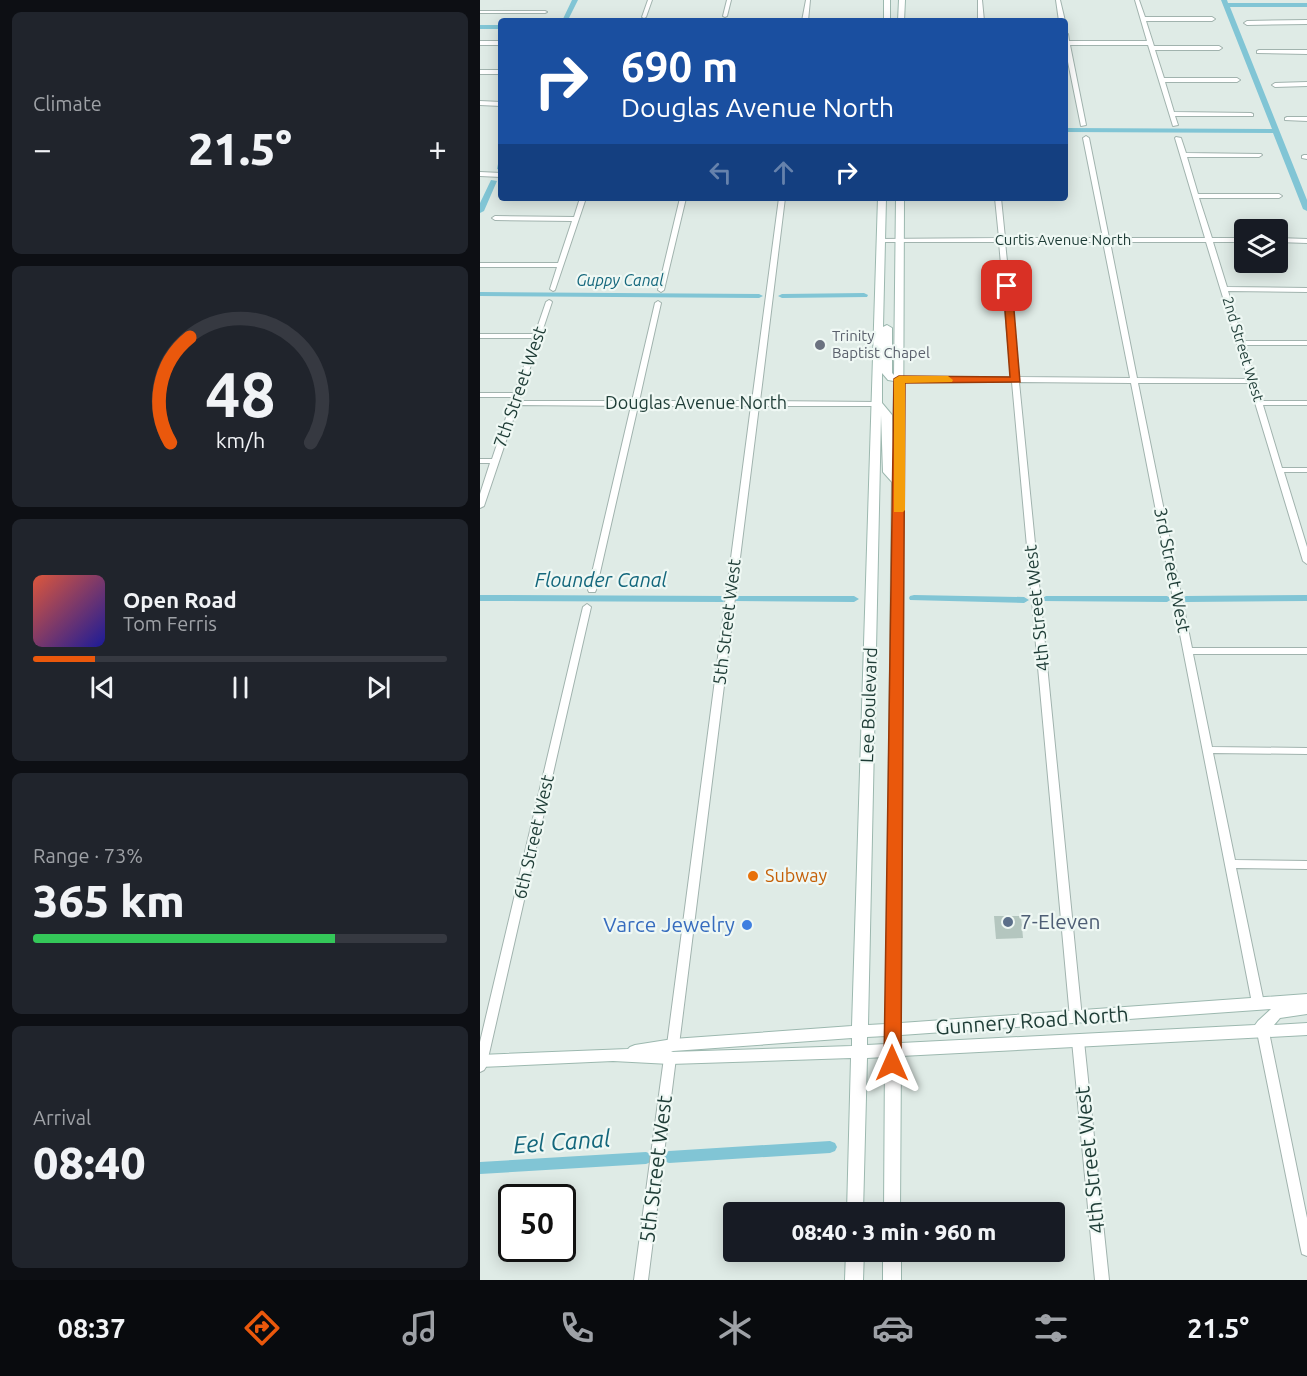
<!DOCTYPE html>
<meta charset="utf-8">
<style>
:root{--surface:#171b24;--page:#20242c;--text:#f1f3f6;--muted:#9ea1a6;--line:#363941;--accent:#ea580c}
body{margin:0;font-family:Ubuntu,sans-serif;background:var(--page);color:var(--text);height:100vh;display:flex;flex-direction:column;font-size:22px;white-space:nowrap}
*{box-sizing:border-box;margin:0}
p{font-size:20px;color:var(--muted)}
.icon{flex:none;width:33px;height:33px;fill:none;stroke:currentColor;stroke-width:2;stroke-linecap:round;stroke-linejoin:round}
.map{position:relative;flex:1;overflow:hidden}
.details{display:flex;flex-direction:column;gap:12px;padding:12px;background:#0d0f14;width:480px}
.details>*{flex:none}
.banner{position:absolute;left:18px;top:18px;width:570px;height:183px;border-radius:6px;box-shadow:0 3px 15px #0003;background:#1a4fa0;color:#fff;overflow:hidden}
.buttons{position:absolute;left:754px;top:219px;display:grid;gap:12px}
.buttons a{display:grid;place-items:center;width:54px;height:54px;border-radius:6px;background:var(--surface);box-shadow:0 3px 15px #0003;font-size:30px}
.speed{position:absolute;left:18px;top:1184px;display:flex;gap:12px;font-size:30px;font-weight:700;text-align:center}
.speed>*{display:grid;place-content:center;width:78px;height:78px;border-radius:50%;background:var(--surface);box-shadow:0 3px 15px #0003;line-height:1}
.speed .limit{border:3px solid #111;border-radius:9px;background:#fff;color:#111}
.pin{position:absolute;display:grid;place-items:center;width:51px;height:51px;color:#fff;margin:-26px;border-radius:12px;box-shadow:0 3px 9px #0006}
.me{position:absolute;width:66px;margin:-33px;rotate:0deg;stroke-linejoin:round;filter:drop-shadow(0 0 4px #0008)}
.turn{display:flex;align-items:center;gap:21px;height:126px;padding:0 24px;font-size:27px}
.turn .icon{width:78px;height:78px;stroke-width:2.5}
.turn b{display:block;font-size:42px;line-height:51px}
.lanes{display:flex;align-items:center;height:57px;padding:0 24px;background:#0003;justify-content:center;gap:30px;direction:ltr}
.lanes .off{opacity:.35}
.big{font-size:45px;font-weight:800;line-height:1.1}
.details .card{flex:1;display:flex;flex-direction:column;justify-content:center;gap:9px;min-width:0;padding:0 21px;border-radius:9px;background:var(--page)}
.details .dial{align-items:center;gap:0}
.dial svg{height:156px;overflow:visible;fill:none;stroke:var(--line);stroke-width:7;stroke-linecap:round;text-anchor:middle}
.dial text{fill:var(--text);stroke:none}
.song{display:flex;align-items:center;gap:18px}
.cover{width:72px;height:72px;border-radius:9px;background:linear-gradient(135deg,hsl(10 70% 55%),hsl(240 70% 35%))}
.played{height:6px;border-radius:3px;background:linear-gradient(90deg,var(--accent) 15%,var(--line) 15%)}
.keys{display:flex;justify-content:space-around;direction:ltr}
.heat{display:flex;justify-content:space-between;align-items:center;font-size:33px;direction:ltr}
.charge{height:9px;border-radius:4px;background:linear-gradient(90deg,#34c759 73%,var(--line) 0)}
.trip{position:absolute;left:243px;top:1202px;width:342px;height:60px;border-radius:6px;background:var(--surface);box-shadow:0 3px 15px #0003;font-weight:800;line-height:60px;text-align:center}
.dock{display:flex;height:96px;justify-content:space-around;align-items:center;background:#090b0e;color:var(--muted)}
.dock .icon{width:42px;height:42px}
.dock .current{color:var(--accent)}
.dock b{font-size:27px;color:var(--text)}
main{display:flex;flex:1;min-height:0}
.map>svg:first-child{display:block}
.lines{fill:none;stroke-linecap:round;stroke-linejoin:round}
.canal{fill:#81c5d5;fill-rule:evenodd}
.building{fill:#b4c6bf}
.minor-casing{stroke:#a1b3ae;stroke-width:2}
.secondary-casing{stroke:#9cb8af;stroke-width:2}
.minor{fill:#fff;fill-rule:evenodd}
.secondary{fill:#fff;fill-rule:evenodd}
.route{fill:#ea580c;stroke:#983908;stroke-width:1.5}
.slow{fill:#f59e0b}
.worship-dot{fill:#6b7280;stroke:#eff8f4;stroke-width:2}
.food-dot{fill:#e8710a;stroke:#eff8f4;stroke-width:2}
.service-dot{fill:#5c6f8a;stroke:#eff8f4;stroke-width:2}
.shop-dot{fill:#3f7fe0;stroke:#eff8f4;stroke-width:2}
.labels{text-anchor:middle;stroke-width:4.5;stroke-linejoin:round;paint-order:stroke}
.far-street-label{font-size:15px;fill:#1e3c36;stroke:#eff8f4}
.far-worship-label{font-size:15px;fill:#5b616d;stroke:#eff8f4;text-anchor:start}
.far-water-label{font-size:16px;font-style:italic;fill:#14677c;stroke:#eff8f4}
.street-label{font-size:18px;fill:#1e3c36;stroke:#eff8f4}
.food-label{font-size:18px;fill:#c56008;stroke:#eff8f4;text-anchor:start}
.water-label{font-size:20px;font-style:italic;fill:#14677c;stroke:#eff8f4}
.near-service-label{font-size:21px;fill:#4e5e75;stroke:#eff8f4;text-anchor:start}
.near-shop-label{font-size:21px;fill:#366cbe;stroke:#eff8f4;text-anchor:end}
.near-street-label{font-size:21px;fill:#1e3c36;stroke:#eff8f4}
.near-water-label{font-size:24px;font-style:italic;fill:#14677c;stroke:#eff8f4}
</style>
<main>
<section class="details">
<div class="card"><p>Climate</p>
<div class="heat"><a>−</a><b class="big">21.5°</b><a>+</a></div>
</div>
<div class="card dial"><svg viewBox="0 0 100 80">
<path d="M14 69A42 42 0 1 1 86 69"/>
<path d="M14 69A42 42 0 0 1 24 15" stroke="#ea580c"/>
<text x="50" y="56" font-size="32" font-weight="700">48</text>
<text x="50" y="72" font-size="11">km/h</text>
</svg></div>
<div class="card">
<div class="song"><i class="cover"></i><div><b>Open Road</b><p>Tom Ferris</p></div></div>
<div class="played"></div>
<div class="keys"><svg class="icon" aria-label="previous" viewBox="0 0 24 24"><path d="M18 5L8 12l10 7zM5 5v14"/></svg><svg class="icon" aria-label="pause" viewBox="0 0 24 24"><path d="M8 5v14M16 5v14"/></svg><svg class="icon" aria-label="next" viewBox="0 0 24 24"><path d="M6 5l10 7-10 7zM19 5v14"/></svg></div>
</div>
<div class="card"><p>Range · 73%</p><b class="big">365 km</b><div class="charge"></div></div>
<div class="card"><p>Arrival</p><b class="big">08:40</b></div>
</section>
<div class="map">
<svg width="827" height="1280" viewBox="0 0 827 1280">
<rect width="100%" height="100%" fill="#dfebe6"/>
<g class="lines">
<path class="canal" d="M92,0H98L89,18H318L321,20L82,21Z
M741,0H747L748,3H827V7H750L827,200V211L823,209L793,133L585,132V128L792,129Z
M392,18L394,21H331L334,19Z
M0,25H21V29H0Z
M21,162V170L17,169L18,164Z
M11,180L17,181L4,211L0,213V203Z
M0,292L279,294L283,296L279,298L0,296Z
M384,293L388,295L387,297L302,298L298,296L302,294Z
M0,595L243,596L248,599L243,602L0,601Z
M434,595L544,597L549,600L544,603L430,600L429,598L430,596Z
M827,595V601L706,602L701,599L706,596Z
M258,596H374L379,599L374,602L254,601L253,599Z
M566,596H687L692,599L687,602L562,601L561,599Z
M350,1141L355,1143L357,1147L355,1151L350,1153L189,1163L184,1161L182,1157L184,1153L189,1151Z
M166,1152L171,1154L173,1158L171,1162L166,1164L0,1174V1162Z"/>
</g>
<path class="building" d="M514,916H541L543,938L516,939Z"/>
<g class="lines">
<g class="minor-casing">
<path id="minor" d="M168,0H172L166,17L164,18L162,17Z
M247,0H251L247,16L245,17L243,16Z
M326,0H330L328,21H322Z
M498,0H502L504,21H498Z
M576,0H580L585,21H579Z
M655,0H659L665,17H732L735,19L732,21H666L674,46H739L742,48L739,50H675L684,78H757L760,80L757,82H685L694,112L771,113L773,114V116H695L698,125L693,126L668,45H590L606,125L601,126L585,47V32L588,34L589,41H667Z
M0,11H65L67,12L65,13H0Z
M827,20V24L767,25L764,23L767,21Z
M0,41H21V45H0Z
M779,50H827V54L777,53V51Z
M0,70H21V74H0Z
M827,82V86L795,87L792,85L795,83Z
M0,101L21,102V106L0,105Z
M807,117H827V121L805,120V118Z
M606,136L609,138L629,238H725L695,138L696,137L701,138L706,153L781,154L782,155L779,157H707L718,194H799L802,196L799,198H719L732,238H765V242H733L747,287L827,288V292L748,291L763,341H827V345H765L782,401H827V405H783L802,468H827V472H804L827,547V564L823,561L769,383H658L712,648H827V654H713L732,747L827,748V754L733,753L755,860L827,861V869L756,868L784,1003L782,1006L778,1007L774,1006L772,1003L651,383L539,382L602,1018L600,1021L596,1023L592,1021L590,1018L532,382L419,381L415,379L419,377H531L519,242H401L398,240L399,239L519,238L515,198H521L525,238H623L603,138ZM525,242H623L650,378L539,377ZM630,242H726L768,379L657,378Z
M824,155H827V159L822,158V156Z
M0,172L21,173V177L0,176Z
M100,198H106L75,290L73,291L70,289L77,267H0V263H78L92,221L15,220L12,218L15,216L94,217Z
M200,198H206L184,290L181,292L178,290Z
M299,198H305L280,401L397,402L401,404L397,406H279L199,1045L197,1048L193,1050L189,1048L187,1045L271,406H158L116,590L115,592H109L108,590L151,406L38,405L4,506L0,508V494L10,463H0V459H12L33,397H0V393H35L53,338H0V334H55L66,302L69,300L71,301L72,302L39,401H152L175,303L178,301L181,303L159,401H272Z
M798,238L827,239V243L798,242Z
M107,604L111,607L6,1067L4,1070L0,1072V1042L103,607Z
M783,1027L787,1029L789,1032L827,1218V1256L822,1254L821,1250L777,1032L779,1029Z
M598,1036L602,1038L604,1041L629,1280H615L592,1041L594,1038Z
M190,1053L194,1055L196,1058L168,1280H154L184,1058L186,1055Z"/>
</g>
<g class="secondary-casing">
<path id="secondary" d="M404,0H410V21H404Z
M419,0H425L424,21H418Z
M398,198H406L403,327L407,325L412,328V373L414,375L416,198H424L421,1023L827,994V1014L800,1018L794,1025L827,1023V1035L421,1056L420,1212H404L405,1057L387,1058L383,1212H367L371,1058L190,1064L133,1061L0,1067V1055L148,1049L150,1047L155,1045L193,1039L372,1026ZM402,373L408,380L414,381L413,451L412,415L402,403ZM401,415L403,472L412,482L406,1024L388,1025ZM791,1009L778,1021L775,1025L421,1043V1035ZM406,1036V1044L387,1045V1037ZM372,1038V1046L191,1052L193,1051Z
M366,1251H384L383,1280H365Z
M403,1251H421V1280H403Z"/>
</g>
<use href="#minor" class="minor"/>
<use href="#secondary" class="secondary"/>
</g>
<path class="route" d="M523,284L532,286L540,382L425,383L421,1063L419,1068L412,1070L406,1068L404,1063L414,379L419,376L530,377Z"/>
<path class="slow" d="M468,376L473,380L472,382L425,383V510L423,512H414V379L419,376Z"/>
<circle class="worship-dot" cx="340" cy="345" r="6"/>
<circle class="food-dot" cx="273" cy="876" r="6"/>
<circle class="service-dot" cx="528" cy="922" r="6"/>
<circle class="shop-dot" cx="267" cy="925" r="6"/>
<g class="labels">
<g class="far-street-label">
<text x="583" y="245">Curtis Avenue North</text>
<text transform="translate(763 349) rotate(73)" y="5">2nd Street West</text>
</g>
<g class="far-worship-label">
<text x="352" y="341">Trinity<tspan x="352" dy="17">Baptist Chapel</tspan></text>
</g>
<g class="far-water-label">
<text x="140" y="286">Guppy Canal</text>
</g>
<g class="street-label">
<text transform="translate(40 387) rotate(-71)" y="6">7th Street West</text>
<text x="216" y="409">Douglas Avenue North</text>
<text transform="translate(692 570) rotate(79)" y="6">3rd Street West</text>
<text transform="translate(557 608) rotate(-96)" y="6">4th Street West</text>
<text transform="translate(247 622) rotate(-83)" y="6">5th Street West</text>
<text transform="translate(389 705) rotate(-88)" y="6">Lee Boulevard</text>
<text transform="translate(54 837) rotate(-77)" y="6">6th Street West</text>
</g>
<g class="food-label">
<text x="285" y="882">Subway</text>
</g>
<g class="water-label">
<text x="121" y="587">Flounder Canal</text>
</g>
<g class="near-service-label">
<text x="540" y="929">7-Eleven</text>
</g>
<g class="near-shop-label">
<text x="255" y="932">Varce Jewelry</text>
</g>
<g class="near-street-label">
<text transform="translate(552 1021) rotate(-4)" y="7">Gunnery Road North</text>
<text transform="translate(610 1160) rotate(-96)" y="7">4th Street West</text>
<text transform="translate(176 1169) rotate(-83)" y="7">5th Street West</text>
</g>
<g class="near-water-label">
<text transform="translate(82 1142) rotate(-4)" y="8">Eel Canal</text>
</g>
</g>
</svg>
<div class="buttons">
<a><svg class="icon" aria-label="layers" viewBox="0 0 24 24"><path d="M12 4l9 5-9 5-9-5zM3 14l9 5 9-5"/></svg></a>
</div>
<div class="speed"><div class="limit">50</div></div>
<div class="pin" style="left:527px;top:286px;background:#d93025"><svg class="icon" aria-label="arrive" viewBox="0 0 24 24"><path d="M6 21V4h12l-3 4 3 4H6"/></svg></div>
<svg class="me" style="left:412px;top:1063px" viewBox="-20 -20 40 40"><path d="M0-17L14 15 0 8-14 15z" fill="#ea580c" stroke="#fff" stroke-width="4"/></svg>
<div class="trip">08:40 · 3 min · 960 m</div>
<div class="banner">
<div class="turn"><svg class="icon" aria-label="right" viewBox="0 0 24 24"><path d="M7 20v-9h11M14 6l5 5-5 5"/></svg><div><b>690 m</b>Douglas Avenue North</div></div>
<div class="lanes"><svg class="icon off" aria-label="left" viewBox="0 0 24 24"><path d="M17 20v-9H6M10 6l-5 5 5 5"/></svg><svg class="icon off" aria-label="ahead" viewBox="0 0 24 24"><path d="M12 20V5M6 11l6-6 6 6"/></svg><svg class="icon" aria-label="right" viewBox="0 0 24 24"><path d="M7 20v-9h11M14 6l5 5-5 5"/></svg></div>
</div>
</div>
</main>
<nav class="dock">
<b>08:37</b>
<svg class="icon current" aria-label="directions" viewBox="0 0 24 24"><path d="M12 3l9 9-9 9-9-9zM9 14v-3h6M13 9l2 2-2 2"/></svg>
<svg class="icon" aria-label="music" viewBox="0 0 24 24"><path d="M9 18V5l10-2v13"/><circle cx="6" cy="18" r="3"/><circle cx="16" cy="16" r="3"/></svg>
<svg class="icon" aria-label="phone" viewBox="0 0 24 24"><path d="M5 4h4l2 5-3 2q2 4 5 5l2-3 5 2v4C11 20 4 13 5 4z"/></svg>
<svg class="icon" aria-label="climate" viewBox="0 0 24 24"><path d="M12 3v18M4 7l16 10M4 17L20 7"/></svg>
<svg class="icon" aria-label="car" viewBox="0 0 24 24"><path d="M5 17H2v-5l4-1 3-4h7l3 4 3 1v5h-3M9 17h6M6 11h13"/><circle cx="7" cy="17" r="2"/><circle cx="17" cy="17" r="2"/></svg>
<svg class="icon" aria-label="filters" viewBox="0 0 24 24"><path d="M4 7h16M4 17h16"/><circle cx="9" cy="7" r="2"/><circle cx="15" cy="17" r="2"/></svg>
<b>21.5°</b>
</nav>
